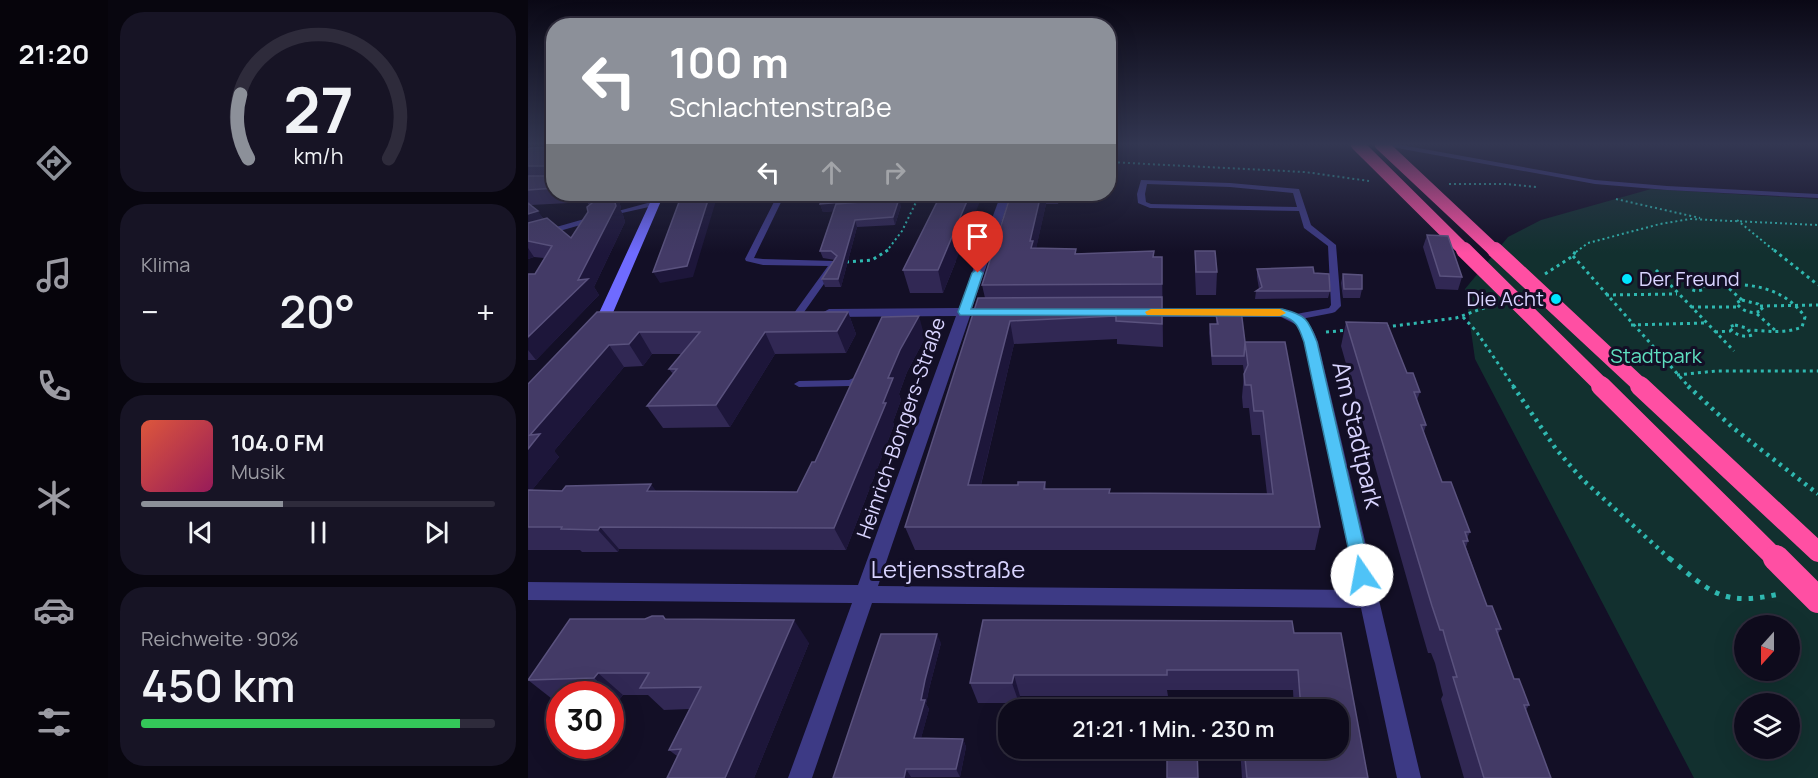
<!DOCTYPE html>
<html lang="de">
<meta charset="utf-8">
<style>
:root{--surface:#0e0b1c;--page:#171425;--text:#f1f3f6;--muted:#9b9ba3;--line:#2e2b3b;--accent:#8c9099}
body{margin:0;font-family:Manrope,sans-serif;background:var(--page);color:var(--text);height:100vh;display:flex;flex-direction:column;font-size:22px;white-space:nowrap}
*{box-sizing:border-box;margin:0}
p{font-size:20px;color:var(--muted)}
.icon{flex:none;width:33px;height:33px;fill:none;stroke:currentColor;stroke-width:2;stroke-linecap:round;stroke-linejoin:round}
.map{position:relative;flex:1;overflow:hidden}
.drawer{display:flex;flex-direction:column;gap:12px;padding:12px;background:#08060f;width:420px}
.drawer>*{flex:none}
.banner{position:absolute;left:18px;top:18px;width:570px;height:183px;border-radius:24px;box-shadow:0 6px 24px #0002,0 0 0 2px var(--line);background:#8c9099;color:#fff;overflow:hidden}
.needle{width:39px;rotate:201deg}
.tools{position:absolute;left:1206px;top:615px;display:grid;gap:12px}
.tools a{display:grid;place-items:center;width:66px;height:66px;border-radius:50%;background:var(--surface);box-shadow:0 6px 24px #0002,0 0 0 2px var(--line);font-size:30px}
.speed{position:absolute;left:18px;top:681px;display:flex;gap:12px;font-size:30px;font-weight:700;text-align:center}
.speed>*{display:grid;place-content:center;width:78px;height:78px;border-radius:50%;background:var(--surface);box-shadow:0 6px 24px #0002,0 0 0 2px var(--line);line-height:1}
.speed .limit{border:9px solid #d22;background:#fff;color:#111}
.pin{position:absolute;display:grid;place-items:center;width:51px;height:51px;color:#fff;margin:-62px -26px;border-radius:50% 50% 50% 0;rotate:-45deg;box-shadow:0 0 6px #0007}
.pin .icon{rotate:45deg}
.me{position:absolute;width:66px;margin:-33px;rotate:348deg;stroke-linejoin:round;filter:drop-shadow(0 0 4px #0008)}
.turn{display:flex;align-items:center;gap:21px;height:126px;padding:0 24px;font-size:27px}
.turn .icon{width:78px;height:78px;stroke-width:2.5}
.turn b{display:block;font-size:42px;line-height:51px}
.lanes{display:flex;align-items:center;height:57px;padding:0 24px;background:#0003;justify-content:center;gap:30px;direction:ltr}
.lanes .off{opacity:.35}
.big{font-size:45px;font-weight:600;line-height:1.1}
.drawer .card{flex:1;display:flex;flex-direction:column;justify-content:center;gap:9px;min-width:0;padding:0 21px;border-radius:24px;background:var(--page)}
.drawer .dial{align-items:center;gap:0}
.dial svg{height:156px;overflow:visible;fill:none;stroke:var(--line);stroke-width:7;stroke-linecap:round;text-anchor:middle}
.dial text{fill:var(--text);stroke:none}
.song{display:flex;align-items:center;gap:18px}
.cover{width:72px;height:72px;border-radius:9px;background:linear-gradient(135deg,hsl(10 70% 55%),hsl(330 70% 35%))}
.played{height:6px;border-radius:3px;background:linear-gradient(90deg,var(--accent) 40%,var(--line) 40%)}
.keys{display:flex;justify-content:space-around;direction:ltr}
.heat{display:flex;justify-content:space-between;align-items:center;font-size:33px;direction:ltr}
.charge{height:9px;border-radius:4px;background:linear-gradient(90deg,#34c759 90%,var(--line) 0)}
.trip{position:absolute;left:470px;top:699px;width:351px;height:60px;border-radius:24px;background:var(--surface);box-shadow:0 6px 24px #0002,0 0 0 2px var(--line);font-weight:600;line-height:60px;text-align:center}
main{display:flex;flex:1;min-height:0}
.tab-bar{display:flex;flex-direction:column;width:108px;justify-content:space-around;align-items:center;background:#06040b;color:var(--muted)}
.tab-bar .icon{width:42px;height:42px}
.tab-bar .active{color:var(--accent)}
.tab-bar b{font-size:27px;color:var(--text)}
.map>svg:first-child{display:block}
.green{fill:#12302f;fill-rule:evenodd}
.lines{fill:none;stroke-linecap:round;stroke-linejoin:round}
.path-far3{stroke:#2fb8b0;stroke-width:2;stroke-dasharray:2 3;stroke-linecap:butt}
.path-far2{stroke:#2fb8b0;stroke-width:3;stroke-dasharray:3 4;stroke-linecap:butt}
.path-far1{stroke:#2fb8b0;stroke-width:4.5;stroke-dasharray:3 5;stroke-linecap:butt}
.path{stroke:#2fb8b0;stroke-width:5;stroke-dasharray:4.5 7;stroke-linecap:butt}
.lane{fill:#3d3a85;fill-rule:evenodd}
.street{fill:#3d3a85;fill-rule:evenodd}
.secondary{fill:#6f6bff;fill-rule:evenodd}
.highway-bridge-far3{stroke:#ff4fa3;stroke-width:13}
.highway-bridge-far2{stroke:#ff4fa3;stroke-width:16}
.highway-bridge-far1{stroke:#ff4fa3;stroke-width:20}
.highway-bridge{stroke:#ff4fa3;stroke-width:26}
.wall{fill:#312854;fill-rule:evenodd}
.shaded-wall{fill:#1d163a}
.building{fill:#433a66;stroke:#5a527e;stroke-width:1.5}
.route{fill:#4fc3f7;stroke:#337fa1;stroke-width:1.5}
.slow{fill:#f59e0b}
.poi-dot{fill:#00e5ff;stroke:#130f26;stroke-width:2}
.labels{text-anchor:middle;stroke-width:6;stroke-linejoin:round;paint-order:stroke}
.poi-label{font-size:20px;fill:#d9d4ff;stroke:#130f26;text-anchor:start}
.park-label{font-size:20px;fill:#5fe0c0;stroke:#130f26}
.street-label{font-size:20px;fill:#d9d4ff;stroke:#130f26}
.near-street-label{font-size:24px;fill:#d9d4ff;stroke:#130f26}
</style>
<main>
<nav class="tab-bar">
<b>21:20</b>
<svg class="icon active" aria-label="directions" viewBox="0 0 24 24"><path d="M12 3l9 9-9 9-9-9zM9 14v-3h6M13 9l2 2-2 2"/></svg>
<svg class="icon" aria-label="music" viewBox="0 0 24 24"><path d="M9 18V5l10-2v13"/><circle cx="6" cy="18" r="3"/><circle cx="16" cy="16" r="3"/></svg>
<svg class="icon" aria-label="phone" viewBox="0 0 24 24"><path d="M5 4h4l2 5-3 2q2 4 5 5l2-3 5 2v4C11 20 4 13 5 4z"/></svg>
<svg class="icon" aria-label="climate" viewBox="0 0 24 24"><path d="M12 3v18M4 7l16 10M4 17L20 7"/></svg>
<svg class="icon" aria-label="car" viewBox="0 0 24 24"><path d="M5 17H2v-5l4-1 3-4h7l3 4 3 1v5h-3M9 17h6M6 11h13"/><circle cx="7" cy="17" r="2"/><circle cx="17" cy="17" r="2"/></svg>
<svg class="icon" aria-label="filters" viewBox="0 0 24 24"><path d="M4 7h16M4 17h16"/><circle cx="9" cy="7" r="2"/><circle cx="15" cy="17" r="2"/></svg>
</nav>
<section class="drawer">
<div class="card dial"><svg viewBox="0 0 100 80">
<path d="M14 69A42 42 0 1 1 86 69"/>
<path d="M14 69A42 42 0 0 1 10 36" stroke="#8c9099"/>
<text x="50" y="56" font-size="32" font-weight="700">27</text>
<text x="50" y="72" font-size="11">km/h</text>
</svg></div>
<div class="card"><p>Klima</p>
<div class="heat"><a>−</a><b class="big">20°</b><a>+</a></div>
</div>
<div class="card">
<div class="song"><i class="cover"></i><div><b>104.0 FM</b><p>Musik</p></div></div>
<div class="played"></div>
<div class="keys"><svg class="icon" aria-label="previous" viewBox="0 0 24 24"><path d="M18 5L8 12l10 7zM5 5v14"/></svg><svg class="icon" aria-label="pause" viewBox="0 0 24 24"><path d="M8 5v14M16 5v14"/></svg><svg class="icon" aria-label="next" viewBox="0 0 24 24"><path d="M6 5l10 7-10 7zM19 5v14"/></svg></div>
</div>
<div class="card"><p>Reichweite · 90%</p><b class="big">450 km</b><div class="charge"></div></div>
</section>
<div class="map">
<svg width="1290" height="778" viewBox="0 0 1290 778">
<rect width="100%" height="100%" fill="#130f26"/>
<path class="green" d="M1123,189L1290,199V778H1166L947,359L937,289L980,237L1013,220ZM1216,626H1262V670H1216ZM1216,704H1262V748H1216Z"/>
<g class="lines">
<path class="path-far3" d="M580,162L777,172L841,181
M921,184H978L1009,187
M1088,199L1172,218
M1209,220L1248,252
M358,252L374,231L392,194
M1048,252L1060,243L1132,224L1162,219L1290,225"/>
<path class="path-far2" d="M1246,250L1290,285
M1045,256L1161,387
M318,262L344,260L360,250
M1128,270L1206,351
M1017,274L1045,256L1048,250
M1160,281L1169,282L1176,289C1168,293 1162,290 1156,284Z
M1196,284L1214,300
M1175,286C1213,282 1253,283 1277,317L1274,327C1257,334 1240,331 1222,330
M1078,295L1149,294
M1214,300L1230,304L1235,310C1225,315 1215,312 1208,303Z
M1232,306L1290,305
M1163,307H1209
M1229,314L1248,331
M935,317L948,331L986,387
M1103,325L1176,323
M1207,325L1219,328L1224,335C1215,338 1207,335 1201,327Z
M858,327L928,318L967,304
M798,332L821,330
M1187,332L1203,331
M1149,375L1188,371H1290"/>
<path class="path-far1" d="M985,386L1028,449L1054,479L1143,560
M1160,386L1204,427L1290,494"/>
<path class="path" d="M1141,558C1183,592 1194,607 1251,594"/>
<path class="lane" d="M855,144H868L1067,180L1139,186L1290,194V198L1139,190L1067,184L858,146Z
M613,180L702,183L771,189L783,225L808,245L813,306L807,312L804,313L768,320L763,317L768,314L801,308L803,305L800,246L776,228L771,211L622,208L610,203L609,194ZM619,184L702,187L765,193L769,207L623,204L618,202L617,194Z
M250,194H257L226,258L235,259L306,261L310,264L274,315L271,316L266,313L300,266L235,265L218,261L217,259Z
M127,201H130V205L94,213L90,211Z
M67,216L71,218L70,220L0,240V235Z
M336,373L341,376L340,378L323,386L271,387L266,384L271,381L321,380Z"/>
<path class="street" d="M473,194H483L444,308H466L473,312L466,316H442L350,586L829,590L776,342L769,325L753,317H616L609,313L616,309H754C774,314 783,322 790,342L893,778H869L833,608L344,603L284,778H260L324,603L0,600V582L330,585L428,316L301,317L294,313L301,309L431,308Z"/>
<path class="secondary" d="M126,194H136L84,315L70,329H60L58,326L71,313Z"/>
<path class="highway-bridge-far3" d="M829,144L938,252
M853,144L968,252"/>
<path class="highway-bridge-far2" d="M936,250L1075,387
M967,250L1114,387"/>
<path class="highway-bridge-far1" d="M1073,386L1249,560
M1112,386L1290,552"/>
<path class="highway-bridge" d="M1248,558L1290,600"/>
</g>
<path class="wall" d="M26,147V194H89L93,208L92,209L95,215L97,222L66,287L71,295L8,360H0V274H7L16,258L6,257L0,259V149ZM59,202L61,205L60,212L43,238L16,219L3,205Z
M296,194H324L321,203L373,206L367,225L329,227L313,287H297L294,279L307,260L295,258L292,251L306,211L295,212L292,204Z
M483,194H533L530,204H518L508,248L549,253L634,257L635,347L589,344V339L486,344L453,485H490L517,482L518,489H582V493L739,494L732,435H724L721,408H715L714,397L716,373L715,365H684L681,333L682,324H688V315L717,342L792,527L787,550H387L377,527L457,298L454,285Z
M899,235L934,277L930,290L908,289L895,247Z
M667,251L689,272L688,295H668L667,273Z
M428,261L415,293H382L375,270Z
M729,269L786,273L802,291L800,298L727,299L728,291L731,289L729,277Z
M815,274L834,289L832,298H815L813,283Z
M69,312H320L328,334L318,353L247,354L202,427L135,428L119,406L145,374L141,369L154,354H124L115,366L96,367L26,451L31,457L4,490L269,492L287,462L397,338L379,372L371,394L373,400L365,422L366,425L318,550L91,549L90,552H54L52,550H0V384Z
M818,322L879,373L892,392L889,400L898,425L896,432L914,482L942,532L939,538L940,541L938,547L959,606L973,629L970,634L981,665L986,679L1001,705L998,710L1023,778H936L913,699L915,695L907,663L903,653H900L893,629L813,346Z
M138,619L281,643L226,778H139L149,756L141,750L161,709L136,710L120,695H95L91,700L82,701V694H32V702H28L0,680Z
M455,620L764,621L766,633H813L840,778H714L712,748H810V710H766L765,690H639L640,696H492L491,703H450L442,683Z
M413,643L401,689L398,704L401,709L393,738L435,739L438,747L432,777L305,778Z"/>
<path class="shaded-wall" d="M83,194H89L93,208L92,209L95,215L97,222L66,287L71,295L8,360L0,350V337L50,280L79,196Z
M182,194H190L165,277L132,283L125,272Z
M319,194H324L319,210L295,212L292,204Z
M442,194H455L415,293L410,270Z
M513,194H517L518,204L505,263L502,241Z
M529,194H533L530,204Z
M371,199L373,206L367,225L365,217Z
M10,211L21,227L0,233V214Z
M327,220L329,227L313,287L310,279Z
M0,248L6,257L0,259Z
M320,312L328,334L318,353L309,331Z
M391,316L397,338L379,372L371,394L373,400L365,422L366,425L318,550L306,528L355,403L360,378L372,350Z
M482,321L486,344L447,509L440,485Z
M111,332L124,354L115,366L101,344Z
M237,332L247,354L202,427L188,405Z
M81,345L96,367L26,451L31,457L0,495V449L2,435Z
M123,484L140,507L119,491Z
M72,527L91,549L90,552L70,530Z
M266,620L281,643L226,778H197Z
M409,634L413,643L401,689L398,704L401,709L391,746L386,738L397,680Z
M70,673L95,695L91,700L66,678Z
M486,675L492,696L491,703L484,683Z
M435,739L438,747L432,777L428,769Z
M378,769L383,777V778H376Z"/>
<path class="building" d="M26,147V188L0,190V176H17L19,168L17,166H0V149L2,148Z
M56,194H83L79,196L86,199L88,206L50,280L60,279L0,337V274H7L24,246L0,241V223L19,218L43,238L60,212L59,207L64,203L63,200L57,198Z
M154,194H182L159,266L125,272Z
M296,194H319L316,202L292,204Z
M413,194H442L410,270H375Z
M483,194H513L502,241H505L503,248L548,249L547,254L626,251L625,257H634V284L454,285Z
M371,199L365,217L327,220L310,279H294L309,256L303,251H292L308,204Z
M0,203L10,211L0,214Z
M899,235L920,236L934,277L912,276Z
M667,251H687L689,272H668Z
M785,267L786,273L801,274L802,291H728L734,287L729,269Z
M815,274L834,275V289H816Z
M634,297V324L588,321V316L482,321L440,485H490V482H517L516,489H582L581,493L745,494L735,411H726L723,385H717L716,374L720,365L717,342H757L792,527H377L450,298Z
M695,310H713L717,342L716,356H684L682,324H690L688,315Z
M69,312H320L309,331L237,332L188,405L119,406L149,369H141L172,332H111L101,344L81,345L2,435L12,434L0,449V384Z
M391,316L372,350L360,378H365L355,403H358L306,528L72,527L70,530L33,529L34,527H0V490L34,491L38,486L123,484L119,491L269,492L284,462H287L354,317Z
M818,322L859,323L879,373H885L892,392H886L898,425H893L914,482H923L942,532H937L940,541H935L959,606H964L973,629H968L981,665L986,679H991L1001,705H996L1023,778H956L925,677H929L918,641L915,630H912L904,606Z
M124,616H135L137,619L266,620L197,778H139L153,749L141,750L173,687L112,688L121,673H70L66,678L0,680L42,619H117Z
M455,620L764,621L766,633H813L840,778H719L716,748H810V710H773L770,670H639V675H486L484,683H442Z
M353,634H409L397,680L393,700H397L386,738L435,739L428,769H378L376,778H305Z
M639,748H669L670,778H639Z"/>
<linearGradient id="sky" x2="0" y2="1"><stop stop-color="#0a0815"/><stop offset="0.57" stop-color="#333752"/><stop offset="1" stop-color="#333752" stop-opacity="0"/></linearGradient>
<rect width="1290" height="253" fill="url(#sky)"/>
<path class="route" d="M450,269L455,273L443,309H754C778,315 780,319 789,342L843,575L841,581L834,583L828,581L826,575L776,342C771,328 769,320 754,316L432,315L430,312L444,273Z"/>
<path class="slow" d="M623,309H752L758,313L752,316L619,315L617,312Z"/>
<g class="poi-dot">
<circle cx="1099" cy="279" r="6"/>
<circle cx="1028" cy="299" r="6"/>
</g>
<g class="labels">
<g class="poi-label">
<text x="1111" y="286">Der Freund</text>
<text x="1016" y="306" text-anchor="end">Die Acht</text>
</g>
<g class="park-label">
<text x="1128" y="363">Stadtpark</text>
</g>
<g class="street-label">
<text transform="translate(373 428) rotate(-71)" y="7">Heinrich-Bongers-Straße</text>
</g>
<g class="near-street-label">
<text transform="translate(829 435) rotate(77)" y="8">Am Stadtpark</text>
<text x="420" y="578">Letjensstraße</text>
</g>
</g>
</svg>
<div class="tools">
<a><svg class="needle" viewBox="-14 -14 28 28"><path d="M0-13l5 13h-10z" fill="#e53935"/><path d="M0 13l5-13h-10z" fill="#9b9ba3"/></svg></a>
<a><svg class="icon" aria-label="layers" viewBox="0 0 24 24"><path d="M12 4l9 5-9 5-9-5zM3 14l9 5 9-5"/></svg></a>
</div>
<div class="speed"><div class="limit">30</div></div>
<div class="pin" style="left:450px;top:273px;background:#d93025"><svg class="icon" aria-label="arrive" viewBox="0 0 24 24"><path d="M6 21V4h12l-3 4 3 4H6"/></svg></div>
<svg class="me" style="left:834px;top:575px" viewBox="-20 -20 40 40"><circle r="19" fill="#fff"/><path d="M0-13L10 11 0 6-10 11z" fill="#4fc3f7"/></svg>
<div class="trip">21:21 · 1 Min. · 230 m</div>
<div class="banner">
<div class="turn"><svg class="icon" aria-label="left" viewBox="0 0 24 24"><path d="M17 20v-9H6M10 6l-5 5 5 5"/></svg><div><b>100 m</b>Schlachtenstraße</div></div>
<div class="lanes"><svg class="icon" aria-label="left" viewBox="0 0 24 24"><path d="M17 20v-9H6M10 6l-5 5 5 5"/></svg><svg class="icon off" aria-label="ahead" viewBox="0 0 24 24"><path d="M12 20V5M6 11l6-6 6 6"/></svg><svg class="icon off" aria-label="right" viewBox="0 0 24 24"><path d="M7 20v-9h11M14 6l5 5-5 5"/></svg></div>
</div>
</div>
</main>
